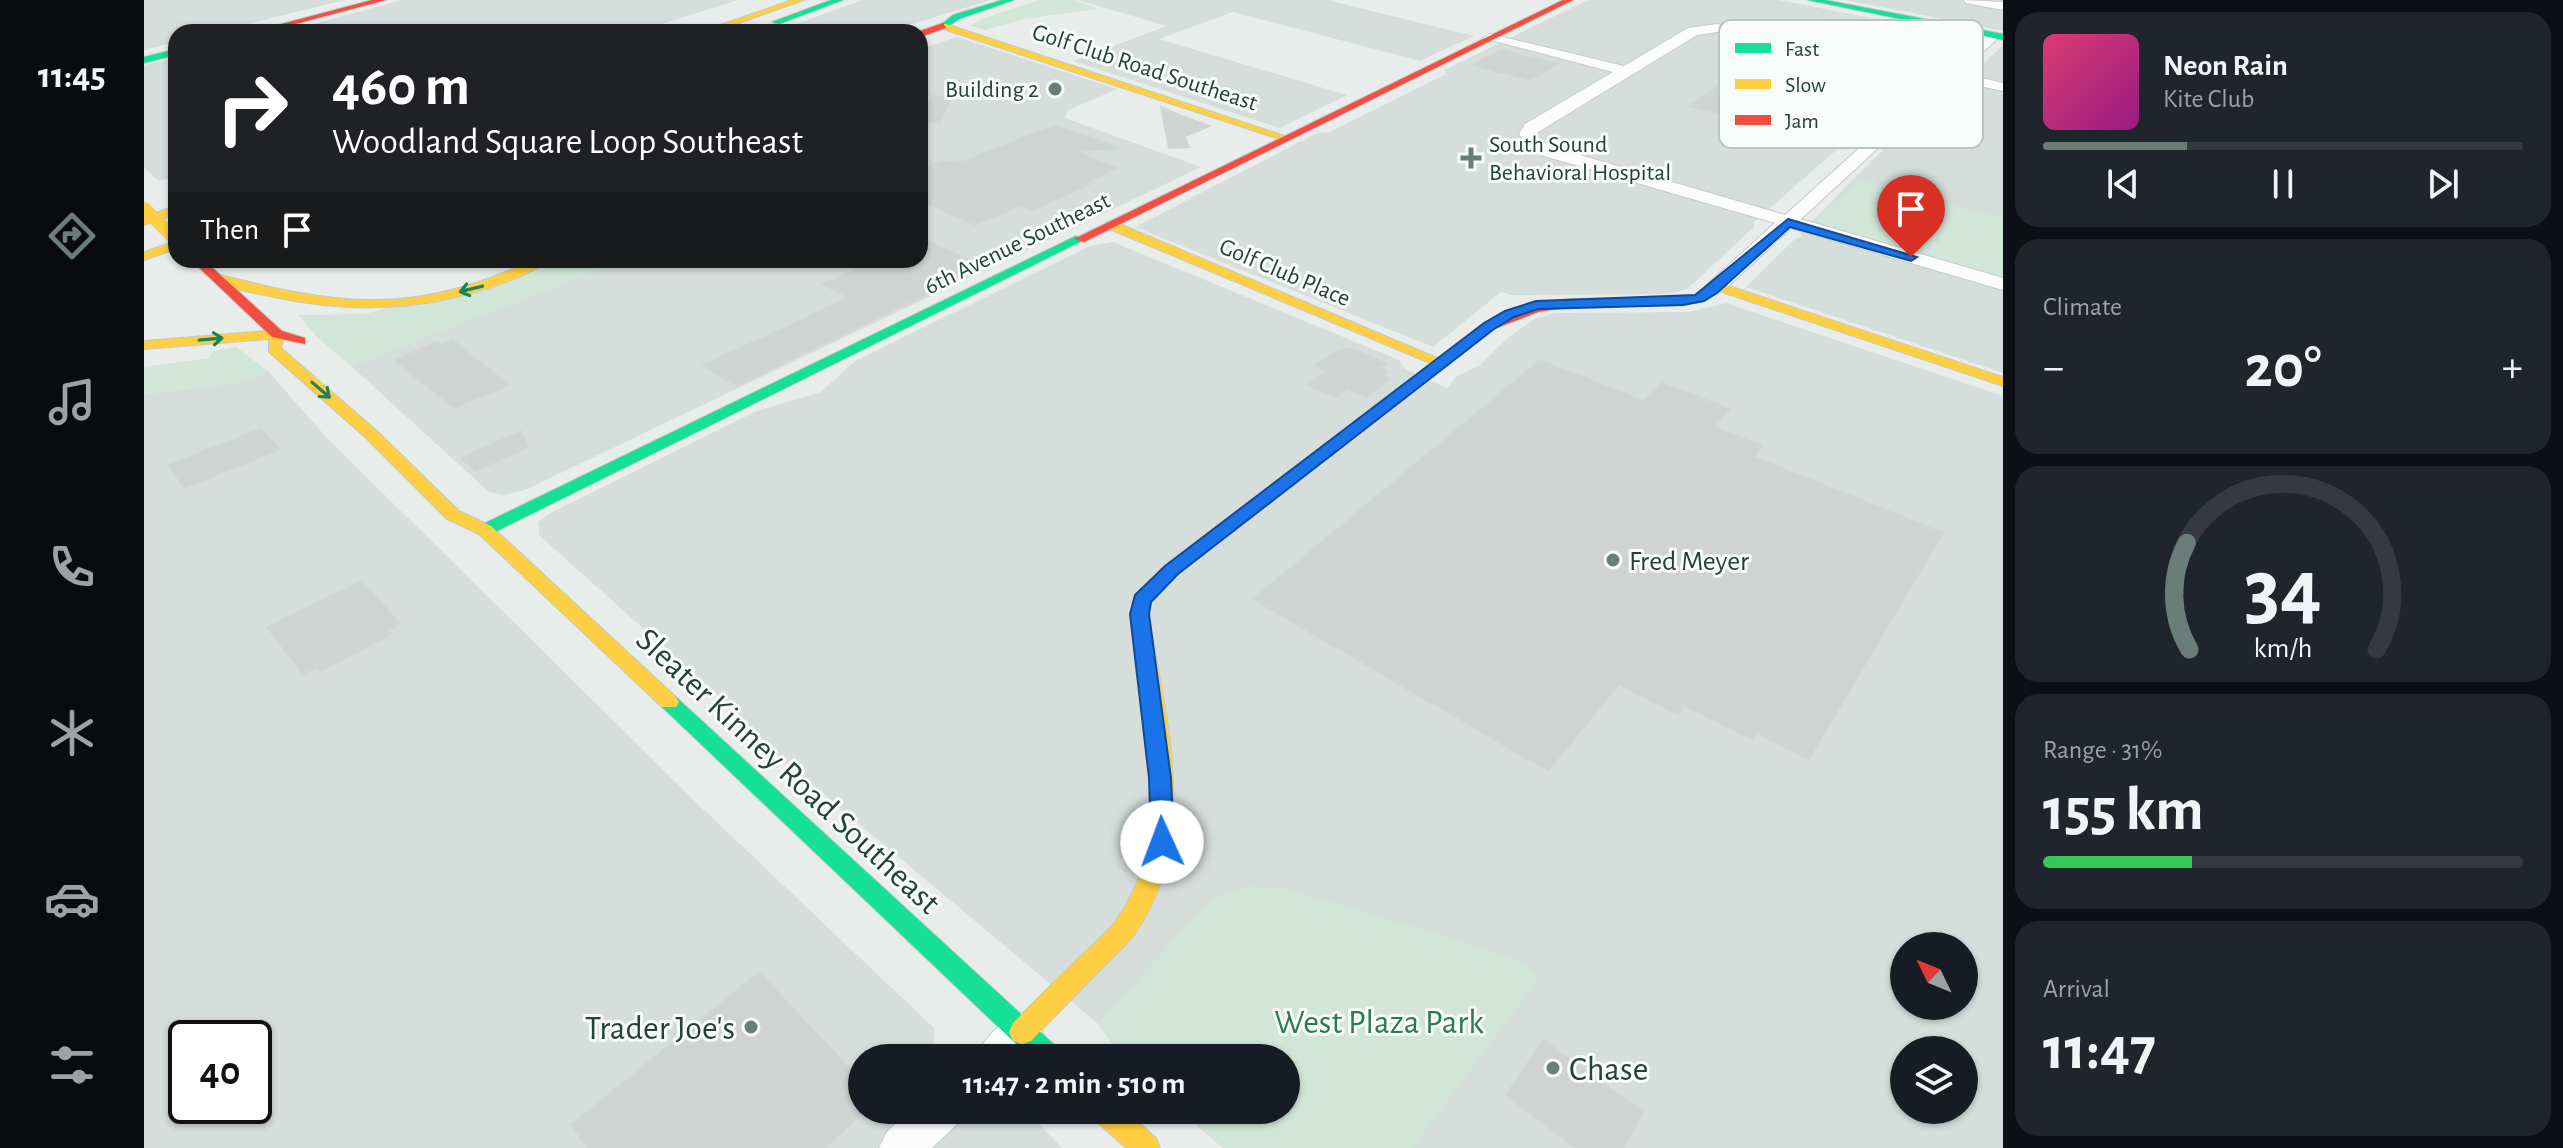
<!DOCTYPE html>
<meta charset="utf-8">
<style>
:root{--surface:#171b24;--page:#20242c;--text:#f1f3f6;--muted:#9ea1a6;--line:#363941;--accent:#697e78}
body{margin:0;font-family:"Alegreya Sans",sans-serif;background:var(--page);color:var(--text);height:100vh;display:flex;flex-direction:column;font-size:30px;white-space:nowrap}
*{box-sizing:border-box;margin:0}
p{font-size:26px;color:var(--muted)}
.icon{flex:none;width:44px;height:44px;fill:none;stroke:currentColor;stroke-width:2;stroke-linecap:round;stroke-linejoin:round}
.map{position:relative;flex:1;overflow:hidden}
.sheet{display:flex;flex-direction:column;gap:12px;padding:12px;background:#0d0f14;width:560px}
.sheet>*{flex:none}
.top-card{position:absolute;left:24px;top:24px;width:760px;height:244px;border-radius:24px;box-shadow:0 2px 6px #0004;background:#202124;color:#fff;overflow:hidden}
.needle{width:52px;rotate:313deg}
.buttons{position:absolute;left:1746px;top:932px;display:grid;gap:16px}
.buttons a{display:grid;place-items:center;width:88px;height:88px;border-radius:50%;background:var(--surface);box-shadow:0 2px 6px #0004;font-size:40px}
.speed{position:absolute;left:24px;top:1020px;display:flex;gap:16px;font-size:40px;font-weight:700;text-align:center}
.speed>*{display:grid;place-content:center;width:104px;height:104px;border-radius:50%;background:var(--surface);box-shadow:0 2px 6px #0004;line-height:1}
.speed .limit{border:4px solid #111;border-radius:12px;background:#fff;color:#111}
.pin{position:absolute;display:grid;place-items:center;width:68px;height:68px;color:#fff;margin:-82px -34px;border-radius:50% 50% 50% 0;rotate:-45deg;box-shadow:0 0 8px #0007}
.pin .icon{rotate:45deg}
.me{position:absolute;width:88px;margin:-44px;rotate:358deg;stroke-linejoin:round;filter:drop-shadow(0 0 6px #0008)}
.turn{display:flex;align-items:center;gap:28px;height:168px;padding:0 32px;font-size:36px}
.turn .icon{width:104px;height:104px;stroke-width:2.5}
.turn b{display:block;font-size:56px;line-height:68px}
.then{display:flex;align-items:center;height:76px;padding:0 32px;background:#0003;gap:16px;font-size:30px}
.big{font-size:60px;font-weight:700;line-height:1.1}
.sheet .card{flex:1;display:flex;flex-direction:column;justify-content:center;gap:12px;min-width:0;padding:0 28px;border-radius:24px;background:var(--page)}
.sheet .dial{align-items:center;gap:0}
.dial svg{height:208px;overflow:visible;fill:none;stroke:var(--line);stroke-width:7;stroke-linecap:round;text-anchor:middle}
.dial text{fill:var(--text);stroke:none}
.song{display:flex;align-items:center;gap:24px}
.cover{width:96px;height:96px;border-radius:12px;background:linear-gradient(135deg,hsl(340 70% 55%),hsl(310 70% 35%))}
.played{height:8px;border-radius:4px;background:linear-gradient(90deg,var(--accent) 30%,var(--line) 30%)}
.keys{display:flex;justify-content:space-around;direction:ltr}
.heat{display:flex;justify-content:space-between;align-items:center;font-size:44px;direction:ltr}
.charge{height:12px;border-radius:6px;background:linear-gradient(90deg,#34c759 31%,var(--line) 0)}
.trip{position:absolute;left:704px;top:1044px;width:452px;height:80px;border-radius:40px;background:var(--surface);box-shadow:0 2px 6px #0004;font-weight:700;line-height:80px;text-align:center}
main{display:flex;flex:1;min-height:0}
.menu{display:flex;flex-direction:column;width:144px;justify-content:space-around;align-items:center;background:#090b0e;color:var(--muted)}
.menu .icon{width:56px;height:56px}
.menu .on{color:var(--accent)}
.menu b{font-size:36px;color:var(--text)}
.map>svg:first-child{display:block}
.built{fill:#d6dedb;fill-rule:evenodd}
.green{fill:#d1e6d8}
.building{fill:#cfd4d2;stroke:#d1d6d4;stroke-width:2}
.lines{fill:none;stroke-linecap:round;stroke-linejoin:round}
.street-casing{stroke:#c5cac8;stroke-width:2}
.fast-casing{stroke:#c3cbc8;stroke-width:2}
.slow-casing{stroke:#c3cbc8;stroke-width:2}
.jam-casing{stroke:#c3cbc8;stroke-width:2}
.street{fill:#fcfcfc;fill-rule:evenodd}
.fast{fill:#16e098;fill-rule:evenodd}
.slow{fill:#ffcf43;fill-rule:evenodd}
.jam{fill:#f24e42;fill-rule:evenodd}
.slow-bridge-casing{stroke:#c3cbc8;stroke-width:13;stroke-linecap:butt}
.slow-bridge{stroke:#ffcf43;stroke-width:12}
.oneway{stroke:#1e8160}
.route{fill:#1a73e8;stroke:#114b97;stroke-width:2}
.poi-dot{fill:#697e78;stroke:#f7fbf9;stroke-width:3}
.labels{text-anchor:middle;stroke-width:6;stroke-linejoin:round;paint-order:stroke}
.far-street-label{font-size:24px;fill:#24423a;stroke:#f7fbf9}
.far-poi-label{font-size:24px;fill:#24423a;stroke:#f7fbf9;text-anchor:end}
.poi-label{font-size:28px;fill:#24423a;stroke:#f7fbf9;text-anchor:start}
.near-street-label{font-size:34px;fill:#24423a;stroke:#f7fbf9}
.near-park-label{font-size:34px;fill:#2d7a4b;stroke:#f7fbf9}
.near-poi-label{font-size:34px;fill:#24423a;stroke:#f7fbf9;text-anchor:end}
.key{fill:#f7fbf9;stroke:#b8c4c0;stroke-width:2}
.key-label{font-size:22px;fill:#24423a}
</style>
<main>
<nav class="menu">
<b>11:45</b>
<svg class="icon on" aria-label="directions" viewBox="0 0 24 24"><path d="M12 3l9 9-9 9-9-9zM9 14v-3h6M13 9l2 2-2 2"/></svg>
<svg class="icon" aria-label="music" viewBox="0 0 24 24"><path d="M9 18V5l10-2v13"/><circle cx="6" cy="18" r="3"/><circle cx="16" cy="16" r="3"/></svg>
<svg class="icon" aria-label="phone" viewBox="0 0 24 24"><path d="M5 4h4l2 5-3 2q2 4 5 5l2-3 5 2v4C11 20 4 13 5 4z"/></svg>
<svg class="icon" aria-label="climate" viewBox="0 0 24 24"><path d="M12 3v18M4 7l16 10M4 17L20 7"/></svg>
<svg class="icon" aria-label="car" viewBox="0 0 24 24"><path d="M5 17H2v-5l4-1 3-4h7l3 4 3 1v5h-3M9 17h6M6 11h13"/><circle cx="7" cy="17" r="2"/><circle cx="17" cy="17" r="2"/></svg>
<svg class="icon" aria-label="filters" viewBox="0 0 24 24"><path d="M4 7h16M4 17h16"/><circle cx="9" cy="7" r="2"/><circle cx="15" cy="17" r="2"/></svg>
</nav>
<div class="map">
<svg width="1859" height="1148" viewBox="0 0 1859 1148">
<rect width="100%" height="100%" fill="#e8edeb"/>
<path class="built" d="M0,0H201L70,32H32V42L0,50Z
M259,0H594L492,32H138Z
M719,0H847L742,32L635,30Z
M933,0H1183L1330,36L1276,61L1089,12L1015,39L1203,95L1136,128L929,61L1023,26Z
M1444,0H1635L1818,36L1775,78L1610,222V227L1543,289L1525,294L1368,295L1357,292L1289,347L991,227L1173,133L1185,132L1302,74L1300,70Z
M1702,0H1859V31Z
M813,37L973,89L924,110L921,118L1057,167L381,490L360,495L345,492L207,366L480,260H776V49Z
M1859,45V373L1602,287L1652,238L1658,237L1656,234L1710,178L1807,86L1828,75Z
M32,58V176L15,181L0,168V65Z
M969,242L1255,360L1261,369L1303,388L1313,376L1336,365L1366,336L1392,318L1411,313L1545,312L1582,303L1859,396V1148H1079L1035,1110H1142V1058H979L954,1024L603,730L598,717L395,535L394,522L408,512L613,411L677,392L711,361L946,246ZM1760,946H1820V1006H1760ZM1760,1050H1820V1110H1760Z
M124,371L183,438L559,809L791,1029L789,1046L801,1058H718V1110H853L857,1114H885L918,1148H0V394L94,383ZM42,1038H110V1106H42Z"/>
<path class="green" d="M895,0H931L954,9L880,19L841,30L826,26L840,18Z
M1697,14L1799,33L1805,37L1781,60L1773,62L1660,39L1663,34L1659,28L1667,19Z
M1715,180L1859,218V277L1670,222Z
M413,260H480L207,366L173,337L154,315L221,314Z
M92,347L124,371L94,383L0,394V367L65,358L69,351Z
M1106,886L1144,889L1334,946L1383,965L1395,978L1268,1148H1079L1035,1110H1142V1058H979L954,1024L1057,910L1078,893Z"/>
<path class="building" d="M1358,50L1415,64L1386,80L1328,65Z
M1583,80L1657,98L1621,125L1545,106Z
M788,96L807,97L796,123L776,122V102H785Z
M1017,107L1035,115L1066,126L1041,136L1045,147L1025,148Z
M911,125L977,149L930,151L973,168L940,183L945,185L888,210L877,205L831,225L776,200V170L797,162L820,161Z
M776,237L840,267L592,386L559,365L705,298L679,284L735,260H776Z
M309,340L365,385L310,408L250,360L294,342L297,345Z
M1196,349H1211L1243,364L1238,368L1244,371L1239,375L1246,379L1222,397L1204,388L1192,397L1164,385L1183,371L1170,366Z
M1396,360L1500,401L1518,383L1586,409L1570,427L1618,446L1610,457L1799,533L1665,759L1613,733L1609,740L1540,705L1534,715L1475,684L1404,771L1109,599Z
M117,429L136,449L41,488L24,465Z
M377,431L384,447L331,471L317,458Z
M218,581L256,624L245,630L248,634L176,671L173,667L159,674L123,627Z
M615,972L718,1082V1113L681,1148H444L427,1125Z
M1399,1040L1499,1112L1479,1148H1432L1362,1095Z"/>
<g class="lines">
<g class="street-casing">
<path id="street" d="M1820,0L1859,2V10L1822,3Z
M1573,24L1802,70L1842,34H1852V40L1816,73L1859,83V91L1808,80L1657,219L1859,278V290L1647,228L1580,290H1566L1563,286L1566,282L1631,223L1400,156L1384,148L1375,134L1381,124L1469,72L1339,38L1346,34L1480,66L1544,28ZM1573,32L1599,35L1794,77L1641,215L1412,148L1396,140L1391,134L1553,35Z
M878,1013L892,1018L898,1032L892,1046L880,1058H832C840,1037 857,1021 878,1013Z
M766,1110H818L812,1125L788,1148H735L742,1133Z"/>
</g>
<g class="fast-casing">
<path id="fast" d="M687,0H699L635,24L628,22Z
M858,0H870L815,19L802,28L795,26L809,15Z
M1664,0H1681L1859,34V40Z
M32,49V55L0,63V57Z
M932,236L942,239L347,534H335L332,530L335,526Z
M525,694L532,697L915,1049L919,1058H887L518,707L515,702L518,697Z"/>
</g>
<g class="slow-casing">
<path id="slow" d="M648,0H660L569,32H556Z
M796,24H802L1147,138L1138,140L796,28Z
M32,206V214L0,225V217Z
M963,222H971L1305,363L1303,366H1293L963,228Z
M32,241V249L0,260V252Z
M389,260H405C391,272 368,280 350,286C275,312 202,313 125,296C107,292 80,289 67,278L73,274C197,306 269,316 389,260Z
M1573,282L1859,377V386L1575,291L1560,301L1539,305L1424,307L1417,303L1424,299L1539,297L1551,295Z
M133,330L140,334L137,348L234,432L315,511L347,526L532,697L535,702L532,707H518L335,534L303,519L222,438L125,352V339L0,349V341Z
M1161,462L1169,467L1167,470L1033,574L1007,602L1004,614C1022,718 1057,841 990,935C980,948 967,959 956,970C933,994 910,1017 887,1041L878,1044L869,1041L865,1032L869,1023C892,1000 915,977 939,954C950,943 964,932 973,919C1035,833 1000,710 986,614L991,596L1021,566L1155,464Z
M947,1110H981L1012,1138L1016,1148H982L951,1120Z"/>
</g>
<g class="jam-casing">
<path id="jam" d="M228,0H242L121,32H107Z
M1419,0H1429L940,242L930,239Z
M799,23L802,28L779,36L776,37V32H773Z
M47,260H60L138,331L161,338V344L128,337Z
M1424,299L1431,303L1429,306L1394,312L1350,329L1167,470H1155L1153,467L1340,323L1386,305Z"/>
</g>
<use href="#street" class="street"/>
<use href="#fast" class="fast"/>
<use href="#slow" class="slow"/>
<use href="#jam" class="jam"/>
<g class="slow-bridge-casing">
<path id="slow-bridge" d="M0,208L32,240"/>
</g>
<use href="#slow-bridge" class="slow-bridge"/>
</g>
<defs><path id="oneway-shaft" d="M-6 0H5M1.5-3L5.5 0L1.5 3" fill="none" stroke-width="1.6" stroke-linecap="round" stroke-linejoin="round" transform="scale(2)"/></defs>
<g class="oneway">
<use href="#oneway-shaft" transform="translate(327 289) rotate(166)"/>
<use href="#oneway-shaft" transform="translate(67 339) rotate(-5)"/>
<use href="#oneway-shaft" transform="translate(177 390) rotate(41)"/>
</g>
<path class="route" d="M1644,219L1773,257L1767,261L1646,227L1573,293L1560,301L1539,305L1394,309L1370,317L1350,329L1034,574L1007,602L1005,614L1027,778L1030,842L1026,849L1018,852L1010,849L1007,842L1005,778L986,614L991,595L1021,566L1340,323L1361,311L1392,301L1551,295Z"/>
<g class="poi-dot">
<circle cx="911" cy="89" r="8"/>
<path d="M1323 146h8v8h8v8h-8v8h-8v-8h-8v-8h8z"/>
<circle cx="1469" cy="560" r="8"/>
<circle cx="607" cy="1027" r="8"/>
<circle cx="1409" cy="1068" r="8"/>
</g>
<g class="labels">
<g class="far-street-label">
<text transform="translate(1001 67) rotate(18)" y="8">Golf Club Road Southeast</text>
<text transform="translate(873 243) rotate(-26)" y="8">6th Avenue Southeast</text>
<text transform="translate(1141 272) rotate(23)" y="8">Golf Club Place</text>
</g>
<g class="far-poi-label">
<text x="895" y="97">Building 2</text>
<text x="1345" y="152" text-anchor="start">South Sound<tspan x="1345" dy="28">Behavioral Hospital</tspan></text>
</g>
<g class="poi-label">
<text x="1485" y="570">Fred Meyer</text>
</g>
<g class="near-street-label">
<text transform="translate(645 770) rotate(43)" y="12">Sleater Kinney Road Southeast</text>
</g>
<g class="near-park-label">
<text x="1235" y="1033">West Plaza Park</text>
</g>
<g class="near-poi-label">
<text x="591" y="1039">Trader Joe's</text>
<text x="1425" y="1080" text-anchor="start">Chase</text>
</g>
</g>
<rect x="1575" y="20" width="264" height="128" rx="12" class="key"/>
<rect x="1591" y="43" width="36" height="10" fill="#16e098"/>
<rect x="1591" y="79" width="36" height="10" fill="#ffcf43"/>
<rect x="1591" y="115" width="36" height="10" fill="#f24e42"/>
<g class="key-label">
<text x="1641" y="56">Fast</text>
<text x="1641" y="92">Slow</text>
<text x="1641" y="128">Jam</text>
</g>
</svg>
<div class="buttons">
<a><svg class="needle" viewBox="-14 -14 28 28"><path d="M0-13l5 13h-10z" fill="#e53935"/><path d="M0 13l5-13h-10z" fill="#9ea1a6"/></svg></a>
<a><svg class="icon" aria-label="layers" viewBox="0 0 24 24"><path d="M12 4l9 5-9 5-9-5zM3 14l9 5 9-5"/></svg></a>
</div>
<div class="speed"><div class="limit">40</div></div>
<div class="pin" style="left:1767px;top:257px;background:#d93025"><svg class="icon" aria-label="arrive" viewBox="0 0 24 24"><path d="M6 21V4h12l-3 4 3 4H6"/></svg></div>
<svg class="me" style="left:1018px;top:842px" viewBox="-20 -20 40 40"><circle r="19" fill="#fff"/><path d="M0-13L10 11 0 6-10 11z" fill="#1a73e8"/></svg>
<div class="trip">11:47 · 2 min · 510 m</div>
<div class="top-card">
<div class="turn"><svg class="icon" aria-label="right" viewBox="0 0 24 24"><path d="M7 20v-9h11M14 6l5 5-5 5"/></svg><div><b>460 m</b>Woodland Square Loop Southeast</div></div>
<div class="then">Then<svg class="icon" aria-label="arrive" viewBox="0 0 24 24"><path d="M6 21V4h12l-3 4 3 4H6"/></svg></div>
</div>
</div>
<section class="sheet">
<div class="card">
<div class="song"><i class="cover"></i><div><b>Neon Rain</b><p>Kite Club</p></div></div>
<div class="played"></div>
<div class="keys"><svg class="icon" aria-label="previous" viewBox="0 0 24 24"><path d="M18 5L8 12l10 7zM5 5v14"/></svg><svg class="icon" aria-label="pause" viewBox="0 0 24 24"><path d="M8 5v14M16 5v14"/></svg><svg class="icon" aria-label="next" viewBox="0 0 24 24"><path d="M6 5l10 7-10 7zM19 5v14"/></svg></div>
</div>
<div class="card"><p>Climate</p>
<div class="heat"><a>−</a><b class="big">20°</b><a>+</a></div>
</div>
<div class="card dial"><svg viewBox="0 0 100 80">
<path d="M14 69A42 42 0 1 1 86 69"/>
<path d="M14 69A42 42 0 0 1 13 28" stroke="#697e78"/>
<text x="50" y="56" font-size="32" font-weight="700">34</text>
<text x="50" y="72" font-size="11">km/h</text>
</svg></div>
<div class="card"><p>Range · 31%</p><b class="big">155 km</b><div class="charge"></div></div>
<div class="card"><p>Arrival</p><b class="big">11:47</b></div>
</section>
</main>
